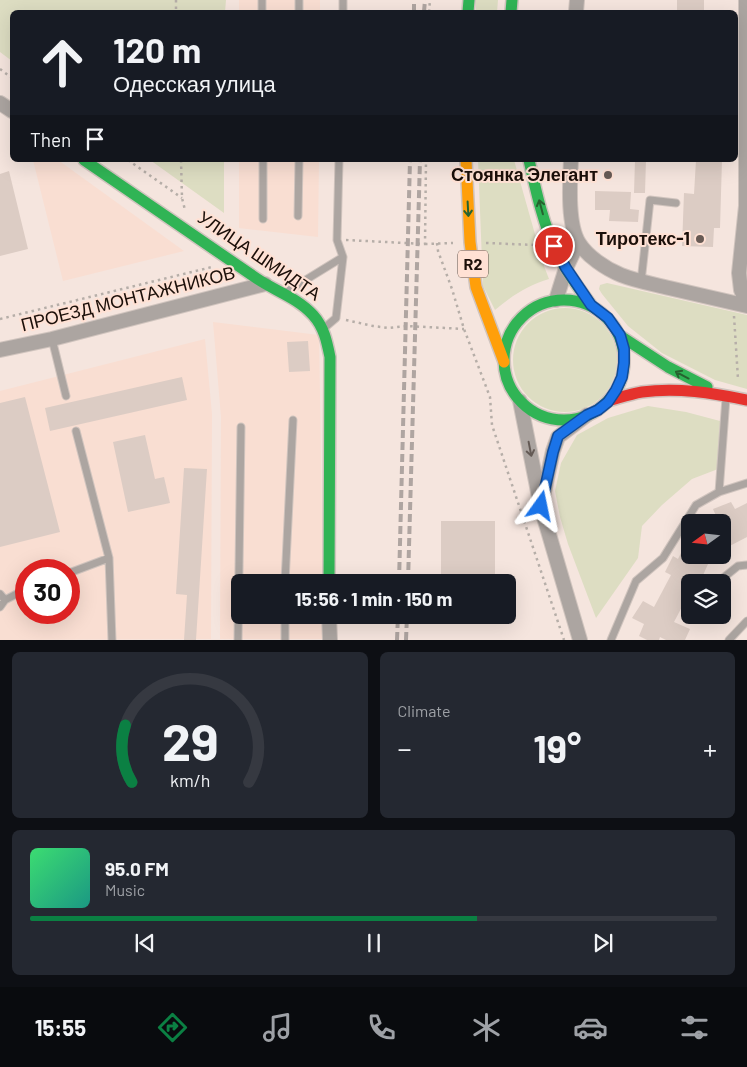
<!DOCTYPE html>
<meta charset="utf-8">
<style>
:root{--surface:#171b24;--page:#242831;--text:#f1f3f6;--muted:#9ea1a6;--line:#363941;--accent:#0b8043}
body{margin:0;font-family:Barlow,sans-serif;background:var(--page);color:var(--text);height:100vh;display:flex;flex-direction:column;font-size:19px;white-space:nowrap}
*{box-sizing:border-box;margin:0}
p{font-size:16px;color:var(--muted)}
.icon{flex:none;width:28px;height:28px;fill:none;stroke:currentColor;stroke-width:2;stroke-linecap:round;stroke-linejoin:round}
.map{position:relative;height:640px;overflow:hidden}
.details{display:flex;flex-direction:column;gap:12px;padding:12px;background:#0d0f14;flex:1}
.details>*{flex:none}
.guide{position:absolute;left:10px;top:10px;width:728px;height:152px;border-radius:8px;box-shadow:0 5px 20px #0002;background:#171b24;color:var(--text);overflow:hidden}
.needle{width:32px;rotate:255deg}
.tools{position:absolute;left:681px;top:514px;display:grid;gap:10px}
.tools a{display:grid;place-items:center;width:50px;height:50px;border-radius:8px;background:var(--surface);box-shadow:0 5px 20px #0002;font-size:25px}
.speed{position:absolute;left:15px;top:559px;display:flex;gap:10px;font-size:25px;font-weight:700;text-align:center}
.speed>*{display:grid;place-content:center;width:65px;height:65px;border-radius:50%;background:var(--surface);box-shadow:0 5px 20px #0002;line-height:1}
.speed .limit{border:8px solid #d22;background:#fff;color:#111}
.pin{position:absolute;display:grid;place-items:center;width:42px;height:42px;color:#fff;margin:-21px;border:2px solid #fff;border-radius:50%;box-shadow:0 1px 5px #0007}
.me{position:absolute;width:55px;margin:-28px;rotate:12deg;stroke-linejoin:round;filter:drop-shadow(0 0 4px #0008)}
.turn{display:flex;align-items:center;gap:18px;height:105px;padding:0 20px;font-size:22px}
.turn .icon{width:65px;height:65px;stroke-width:2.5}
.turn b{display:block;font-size:35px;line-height:42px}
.then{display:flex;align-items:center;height:48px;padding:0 20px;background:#0003;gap:10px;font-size:19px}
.big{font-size:38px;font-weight:700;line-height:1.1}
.details .tile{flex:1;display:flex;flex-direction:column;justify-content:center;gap:8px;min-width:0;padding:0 18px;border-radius:8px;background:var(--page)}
.details .dial{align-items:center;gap:0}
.dial svg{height:130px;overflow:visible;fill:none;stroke:var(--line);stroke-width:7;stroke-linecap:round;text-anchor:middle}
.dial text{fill:var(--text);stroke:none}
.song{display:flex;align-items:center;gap:15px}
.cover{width:60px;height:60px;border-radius:8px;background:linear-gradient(135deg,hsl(140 70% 55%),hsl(170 70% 35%))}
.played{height:5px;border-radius:2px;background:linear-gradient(90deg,var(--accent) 65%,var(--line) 65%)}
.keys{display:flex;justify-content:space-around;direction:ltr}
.heat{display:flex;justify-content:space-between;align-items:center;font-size:28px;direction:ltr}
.details .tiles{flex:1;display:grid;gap:12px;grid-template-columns:1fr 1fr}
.tile:last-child{grid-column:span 2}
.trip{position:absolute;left:231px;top:574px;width:285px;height:50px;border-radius:8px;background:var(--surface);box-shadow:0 5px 20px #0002;font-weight:700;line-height:50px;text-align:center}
.dock{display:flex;height:80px;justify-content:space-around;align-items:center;background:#090b0e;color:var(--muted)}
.dock .icon{width:35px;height:35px}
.dock .selected{color:var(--accent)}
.dock b{font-size:22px;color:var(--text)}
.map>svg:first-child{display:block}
.built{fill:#f9ded2;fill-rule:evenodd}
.green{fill:#ddddc2}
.building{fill:#dcccc4}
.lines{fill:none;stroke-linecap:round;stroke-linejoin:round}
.lane-casing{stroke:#d0c4be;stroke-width:9}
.street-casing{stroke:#d0c4be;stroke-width:16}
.fast-casing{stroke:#d0c4be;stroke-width:14}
.slow-casing{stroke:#d0c4be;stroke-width:14}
.jam-casing{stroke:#d0c4be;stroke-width:14}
.path{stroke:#b6aea8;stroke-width:2.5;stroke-dasharray:2.5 4;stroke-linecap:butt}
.lane{stroke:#aca5a1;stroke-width:7}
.street{stroke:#aca5a1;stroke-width:14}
.fast{stroke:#30b455;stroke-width:11}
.slow{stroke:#ff9f0a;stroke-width:11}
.jam{stroke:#e5322d;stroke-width:11}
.rail{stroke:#afa5a1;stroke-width:4;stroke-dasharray:8 4;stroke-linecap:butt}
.oneway{stroke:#26622f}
.oneway2{stroke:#645a55}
.route-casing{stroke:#114b97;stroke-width:12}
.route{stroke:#1a73e8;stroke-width:9}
.poi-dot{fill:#675a54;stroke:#ffe1d4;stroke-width:2}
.labels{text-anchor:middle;stroke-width:4;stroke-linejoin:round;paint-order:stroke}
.shield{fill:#ffe1d4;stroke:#5f4e46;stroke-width:1}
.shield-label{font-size:16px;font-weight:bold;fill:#1b0f09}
.poi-label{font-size:18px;font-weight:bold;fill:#1b0f09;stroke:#ffe1d4;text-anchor:end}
.street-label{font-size:18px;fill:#1b0f09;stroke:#ffe1d4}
</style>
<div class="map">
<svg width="747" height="640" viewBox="0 0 747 640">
<rect width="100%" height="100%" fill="#f5e5de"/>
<path class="built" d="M239,0H320V12H239Z
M33,160H58L184,251L63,281Z
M239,160H319L318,237L239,228Z
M213,322L319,335L323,582H240V615H323L324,639H220L221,417Z
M205,339L212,414L211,639L0,640V391ZM26,570H69V612H26Z"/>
<path class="green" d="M0,0H226L225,12H12V61L0,52Z
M476,0H498L497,12H476Z
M150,160H224V213Z
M478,160H514L544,266L549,279C529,285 511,296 495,310L483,286Z
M607,283L747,315V389L715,380L662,353L628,326L602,294L599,289L600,285Z
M513 360a52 52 0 1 1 104 0a52 52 0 1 1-104 0Z
M648,406L686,412L720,421L718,469L692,479L662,505L642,526L638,558L596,618L568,544L560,517L555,491L561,463L577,435L608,418Z"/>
<path class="building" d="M677,0H704V12H677Z
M635,160H646L645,193H634Z
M696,160H722L720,228H714L713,247L682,246L684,193L694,194Z
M9,171L28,249L0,256V174Z
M595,191L631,192L630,209L639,210L638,222L609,221L610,210H595Z
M308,341L310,371L289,372L287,342Z
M182,377L187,400L50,431L45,408Z
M25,397L60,532L0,547V403Z
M145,435L155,479L164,477L170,503L128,512L113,442Z
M184,468L207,469L196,640H184L187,595L176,594Z
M731,502L735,509L747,503V537L722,550V522H706L717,518L713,509Z
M441,521H495V582H441Z
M690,535V555H712L700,582H690V603L689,606L684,603L674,622L690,629L685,640H666L660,637L659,640H647L639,636L644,624L632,618L643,601L654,607L671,575L665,572L673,556L678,559Z"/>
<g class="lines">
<g class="lane-casing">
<path id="lane" d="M262,0V12
M299,12V0
M343,12V0
M263,160V219
M298,216L299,160
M641,282L650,200L676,203
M286,292L343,257L337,240L339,160
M323,329L336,318L343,257
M52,339L66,396
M719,492L726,398
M109,558L112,640
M69,573L109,558L76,431
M285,582L293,420
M718,582L738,566L747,565
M0,594L5,600
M0,607L5,600L26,589
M285,615V640
M707,618L708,615
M238,640L241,427
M611,640L636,581L663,558L696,505L719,492L747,483
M729,640L747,621"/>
</g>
<g class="street-casing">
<path id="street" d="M746,0V206L739,273L741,290L747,303
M576,12L577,0
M0,103L12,111
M571,160C570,182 567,224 579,243C587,256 606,269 621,275C636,281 653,284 669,288C695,294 721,300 747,306
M556,300L566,268L578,243
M0,350L52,339L265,284
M520,401L541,507L580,640
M542,501L553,451L558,437L587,415
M329,615L330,640"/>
</g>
<g class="fast-casing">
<path id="fast" d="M468,12L469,0
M511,12L512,0
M84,160C141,199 199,239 256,278C275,291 298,298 313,315C324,327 327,342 330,357L329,582
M529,160C536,191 543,224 557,253C566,271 579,288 591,305
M504 360a60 60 0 1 1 120 0a60 60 0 1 1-120 0Z
M619,335L668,367L707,387"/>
</g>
<g class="slow-casing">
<path id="slow" d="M466,160L470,242L476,287L504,362"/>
</g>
<g class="jam-casing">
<path id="jam" d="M608,401C619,398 630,394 642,392C677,387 713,393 747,400"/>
</g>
<path class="path" d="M176,0V12
M429,12L430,0
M0,69L12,78
M128,160L182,198
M181,160L182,198L185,210
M346,240L425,244L426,160
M437,243L438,251L452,289L464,329L490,397L492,425L564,640
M486,243L536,245
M425,244L453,243
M734,316L738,379
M0,319L212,267
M346,320L373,326L389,328L407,326L464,329"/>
<use href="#lane" class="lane"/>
<use href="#street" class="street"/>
<use href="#fast" class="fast"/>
<use href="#slow" class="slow"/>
<use href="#jam" class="jam"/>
<path class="rail" d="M414,12V0
M424,12L425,0
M399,582L410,160
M408,582L420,160
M397,640L398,615
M406,640L407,615"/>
</g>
<defs><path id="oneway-shaft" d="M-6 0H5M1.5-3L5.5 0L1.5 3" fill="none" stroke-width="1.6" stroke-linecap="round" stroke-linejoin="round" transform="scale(1.25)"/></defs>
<g class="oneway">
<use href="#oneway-shaft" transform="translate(541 207) rotate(-105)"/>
<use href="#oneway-shaft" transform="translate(468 209) rotate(87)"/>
<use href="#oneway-shaft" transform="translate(682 375) rotate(-152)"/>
</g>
<use class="oneway2" href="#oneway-shaft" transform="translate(530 449) rotate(79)"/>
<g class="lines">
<g class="route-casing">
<path id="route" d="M541,506L553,452L558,436L587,415L598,410L608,402L616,390L622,377L624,363V349L620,335L608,318L591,305L566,268L554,246"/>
</g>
<use href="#route" class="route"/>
</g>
<g class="poi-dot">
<circle cx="608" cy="175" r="5"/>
<circle cx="700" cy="239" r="5"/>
</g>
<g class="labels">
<rect class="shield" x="458" y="250.5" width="30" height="27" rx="4"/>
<g class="shield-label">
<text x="473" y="270">R2</text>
</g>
<g class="poi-label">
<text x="598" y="181">Стоянка Элегант</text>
<text x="690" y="245">Тиротекс-1</text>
</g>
<g class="street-label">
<text transform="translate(259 256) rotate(34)" y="6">УЛИЦА ШМИДТА</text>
<text transform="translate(128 299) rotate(-14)" y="6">ПРОЕЗД МОНТАЖНИКОВ</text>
</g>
</g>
</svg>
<div class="tools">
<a><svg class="needle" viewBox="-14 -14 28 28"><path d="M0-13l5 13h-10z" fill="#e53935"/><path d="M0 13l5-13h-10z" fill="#9ea1a6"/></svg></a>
<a><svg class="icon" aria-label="layers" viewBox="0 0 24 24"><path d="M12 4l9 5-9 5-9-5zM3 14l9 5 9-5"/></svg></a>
</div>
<div class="speed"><div class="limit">30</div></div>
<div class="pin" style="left:554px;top:246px;background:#d93025"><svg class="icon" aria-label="arrive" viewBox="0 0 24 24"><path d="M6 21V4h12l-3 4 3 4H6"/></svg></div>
<svg class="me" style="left:541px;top:506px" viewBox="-20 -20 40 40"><path d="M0-17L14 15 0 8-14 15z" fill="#1a73e8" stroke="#fff" stroke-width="4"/></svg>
<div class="trip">15:56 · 1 min · 150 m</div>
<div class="guide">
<div class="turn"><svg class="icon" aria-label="ahead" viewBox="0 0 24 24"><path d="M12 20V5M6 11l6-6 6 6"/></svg><div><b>120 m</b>Одесская улица</div></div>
<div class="then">Then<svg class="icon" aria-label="arrive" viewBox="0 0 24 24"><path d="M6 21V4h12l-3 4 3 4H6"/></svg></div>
</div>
</div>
<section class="details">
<div class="tiles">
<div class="tile dial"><svg viewBox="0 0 100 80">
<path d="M14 69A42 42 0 1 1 86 69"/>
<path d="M14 69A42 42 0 0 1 10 34" stroke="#0b8043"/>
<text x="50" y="56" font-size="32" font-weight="700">29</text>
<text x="50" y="72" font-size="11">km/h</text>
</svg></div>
<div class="tile"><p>Climate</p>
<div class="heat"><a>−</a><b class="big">19°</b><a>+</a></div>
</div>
<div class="tile">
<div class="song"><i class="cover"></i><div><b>95.0 FM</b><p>Music</p></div></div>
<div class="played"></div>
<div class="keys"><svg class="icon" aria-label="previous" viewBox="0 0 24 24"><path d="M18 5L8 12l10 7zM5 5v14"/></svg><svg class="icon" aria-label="pause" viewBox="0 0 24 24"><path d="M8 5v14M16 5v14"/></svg><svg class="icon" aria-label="next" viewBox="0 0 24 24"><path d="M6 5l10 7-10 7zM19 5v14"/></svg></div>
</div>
</div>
</section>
<nav class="dock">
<b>15:55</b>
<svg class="icon selected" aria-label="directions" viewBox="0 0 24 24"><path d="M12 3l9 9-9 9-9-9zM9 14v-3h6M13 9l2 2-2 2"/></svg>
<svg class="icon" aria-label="music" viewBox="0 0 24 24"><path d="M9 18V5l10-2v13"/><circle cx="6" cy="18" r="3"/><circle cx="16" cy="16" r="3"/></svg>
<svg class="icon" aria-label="phone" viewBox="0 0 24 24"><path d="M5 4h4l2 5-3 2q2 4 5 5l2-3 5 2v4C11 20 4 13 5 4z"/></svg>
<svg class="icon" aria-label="climate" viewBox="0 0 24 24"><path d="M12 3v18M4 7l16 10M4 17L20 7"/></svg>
<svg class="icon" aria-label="car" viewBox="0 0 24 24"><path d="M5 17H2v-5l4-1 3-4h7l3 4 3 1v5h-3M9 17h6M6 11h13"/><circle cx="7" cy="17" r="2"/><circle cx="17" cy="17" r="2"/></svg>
<svg class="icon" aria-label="filters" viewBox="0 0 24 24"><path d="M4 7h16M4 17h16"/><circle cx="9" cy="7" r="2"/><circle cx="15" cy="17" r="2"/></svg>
</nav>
